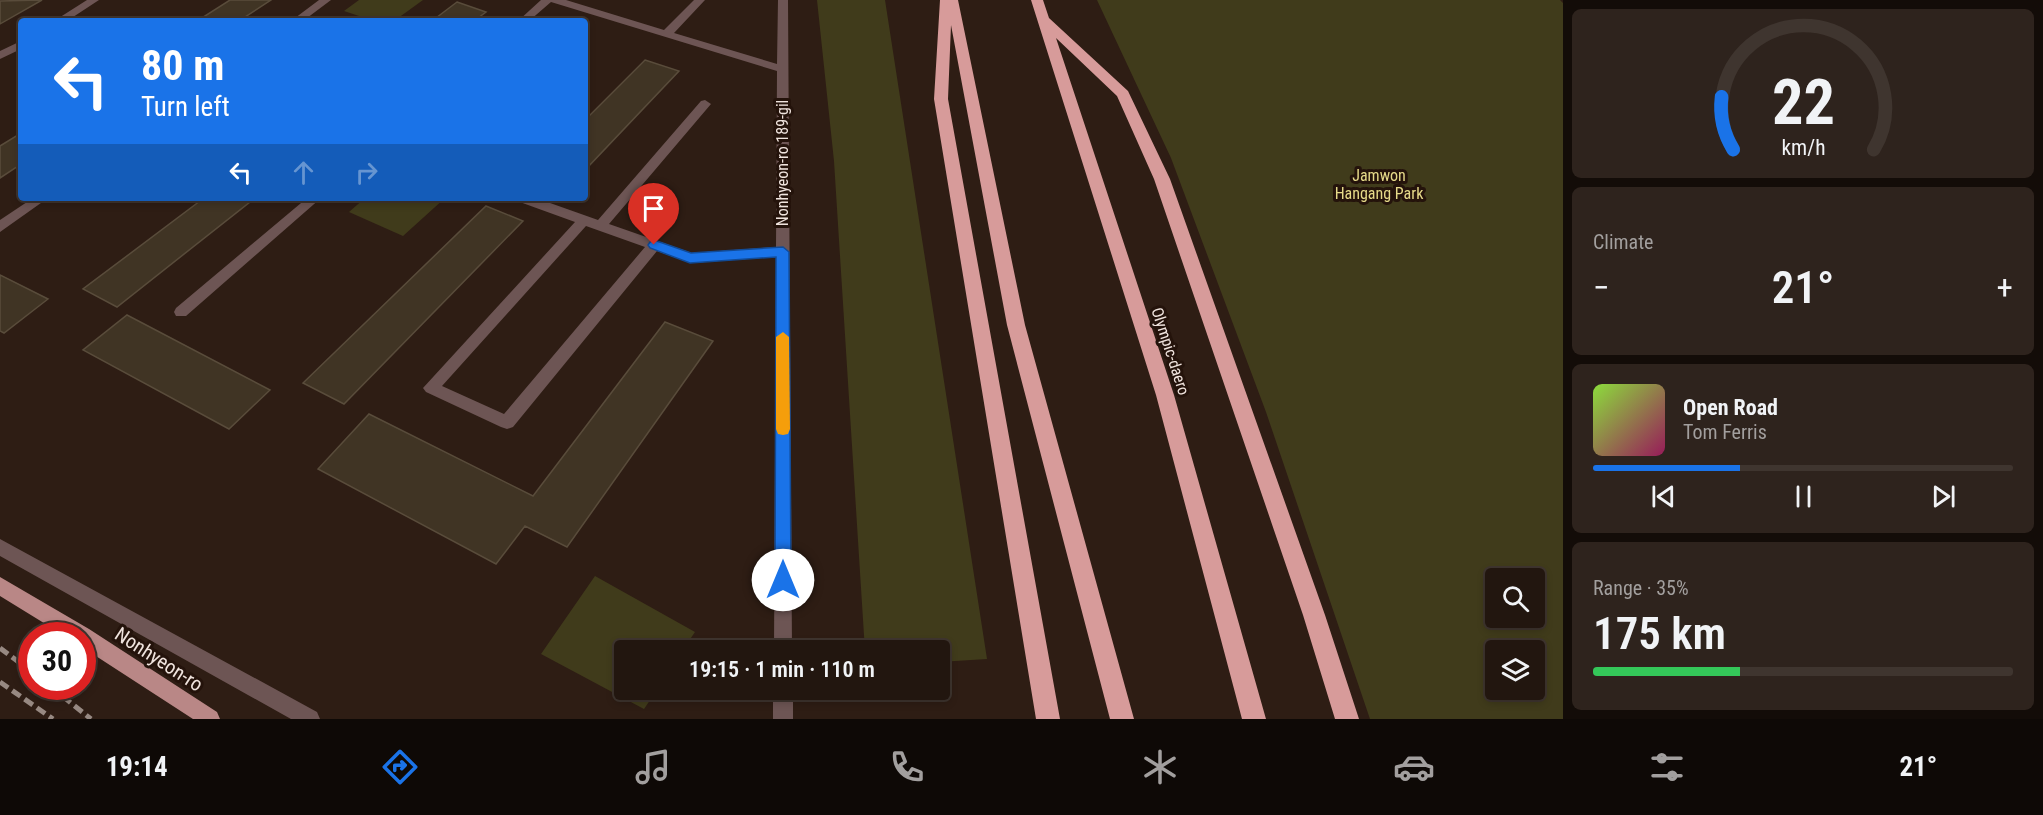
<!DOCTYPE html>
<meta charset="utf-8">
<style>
:root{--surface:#22160f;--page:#2e231d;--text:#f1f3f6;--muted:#a29f9e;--line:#3f352f;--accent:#1a73e8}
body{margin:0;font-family:"Roboto Condensed",sans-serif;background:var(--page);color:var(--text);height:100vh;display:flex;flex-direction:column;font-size:22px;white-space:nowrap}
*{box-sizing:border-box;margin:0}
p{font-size:20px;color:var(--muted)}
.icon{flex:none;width:33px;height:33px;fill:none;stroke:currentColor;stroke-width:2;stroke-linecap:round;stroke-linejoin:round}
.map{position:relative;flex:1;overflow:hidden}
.sheet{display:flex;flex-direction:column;gap:9px;padding:9px;background:#130c08;width:480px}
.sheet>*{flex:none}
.guide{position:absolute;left:18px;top:18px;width:570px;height:183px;border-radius:6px;box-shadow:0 3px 9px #0003,0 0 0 2px var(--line);background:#1a73e8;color:#fff;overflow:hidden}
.tools{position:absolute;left:1485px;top:568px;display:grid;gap:12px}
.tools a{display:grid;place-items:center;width:60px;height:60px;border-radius:6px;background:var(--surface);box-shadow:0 3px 9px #0003,0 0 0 2px var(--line);font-size:30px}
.speed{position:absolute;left:18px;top:622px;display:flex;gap:12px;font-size:30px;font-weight:700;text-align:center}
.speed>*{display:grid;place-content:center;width:78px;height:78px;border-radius:50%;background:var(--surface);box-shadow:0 3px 9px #0003,0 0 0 2px var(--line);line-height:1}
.speed .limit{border:9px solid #d22;background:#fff;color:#111}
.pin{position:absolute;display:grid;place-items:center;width:51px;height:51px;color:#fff;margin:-62px -26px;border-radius:50% 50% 50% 0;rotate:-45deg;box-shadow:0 0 6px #0007}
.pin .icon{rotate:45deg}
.me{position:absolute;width:66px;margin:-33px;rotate:0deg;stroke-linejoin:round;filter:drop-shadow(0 0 4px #0008)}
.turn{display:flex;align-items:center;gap:21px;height:126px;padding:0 24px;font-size:27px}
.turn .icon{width:78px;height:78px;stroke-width:2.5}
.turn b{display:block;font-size:42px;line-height:51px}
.lanes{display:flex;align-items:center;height:57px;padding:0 24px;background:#0003;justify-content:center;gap:30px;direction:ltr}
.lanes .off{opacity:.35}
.big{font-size:45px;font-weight:600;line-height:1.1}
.sheet .card{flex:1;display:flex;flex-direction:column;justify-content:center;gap:9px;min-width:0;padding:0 21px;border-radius:9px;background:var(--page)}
.sheet .dial{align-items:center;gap:0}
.dial svg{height:156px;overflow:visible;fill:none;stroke:var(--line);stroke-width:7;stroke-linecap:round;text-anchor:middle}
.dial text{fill:var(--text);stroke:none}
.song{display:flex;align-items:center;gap:18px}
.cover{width:72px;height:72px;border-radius:9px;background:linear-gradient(135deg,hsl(90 70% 55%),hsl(330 70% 35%))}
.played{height:6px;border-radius:3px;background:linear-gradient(90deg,var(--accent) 35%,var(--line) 35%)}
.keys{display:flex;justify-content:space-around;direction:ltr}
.heat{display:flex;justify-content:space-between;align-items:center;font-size:33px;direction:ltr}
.charge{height:9px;border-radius:4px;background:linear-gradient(90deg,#34c759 35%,var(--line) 0)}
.trip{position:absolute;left:614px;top:640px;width:336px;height:60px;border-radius:6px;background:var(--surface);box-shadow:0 3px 9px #0003,0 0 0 2px var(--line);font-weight:600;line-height:60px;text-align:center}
.tab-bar{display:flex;height:96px;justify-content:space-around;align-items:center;background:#0e0906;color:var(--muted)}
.tab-bar .icon{width:42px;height:42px}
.tab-bar .selected{color:var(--accent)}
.tab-bar b{font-size:27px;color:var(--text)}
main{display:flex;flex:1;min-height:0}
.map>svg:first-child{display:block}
.green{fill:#403b1b;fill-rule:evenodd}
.building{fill:#403424;stroke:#594c3b;stroke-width:1.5}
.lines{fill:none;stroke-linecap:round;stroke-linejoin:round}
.minor{fill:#6d5554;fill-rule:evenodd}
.major{fill:#b98786;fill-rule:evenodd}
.highway{fill:#d79b9a;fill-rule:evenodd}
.rail{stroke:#978982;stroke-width:5;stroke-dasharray:10 5;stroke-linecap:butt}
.route{fill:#1a73e8;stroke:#114b97;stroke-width:1.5}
.slow{fill:#f59e0b}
.labels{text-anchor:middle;stroke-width:6;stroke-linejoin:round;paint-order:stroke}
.street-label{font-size:16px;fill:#f0e4de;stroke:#24130b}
.park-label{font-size:16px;fill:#e6da89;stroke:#24130b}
.near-street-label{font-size:20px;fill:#f0e4de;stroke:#24130b}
</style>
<main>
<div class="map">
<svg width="1563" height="719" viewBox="0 0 1563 719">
<rect width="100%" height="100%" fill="#2e1d14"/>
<path class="green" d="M359,0H423L394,21H374L344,11Z
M817,0H885L987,659L939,662V651H865L834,161Z
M1097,0H1560L1563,3V719H1370L1266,412L1171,158ZM1496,579H1534V618H1496ZM1496,651H1534V690H1496Z
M365,198H445L403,236L349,212Z
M595,576L695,632L682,651H624V690H657L644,709L541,654Z"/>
<path class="building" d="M42,0L0,24V1Z
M230,0H271L239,21H197Z
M457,2L486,12L474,21H432Z
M645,60L679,71L585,170V120Z
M21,133V164L0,178V146Z
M204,198H255L117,307L83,289Z
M486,206L523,221L344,404L303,383Z
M0,275L48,299L4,333L0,331Z
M127,315L270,390L229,429L83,350Z
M665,322L713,341L567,547L525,526L496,564L318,469L369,414L533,496Z"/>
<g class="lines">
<path class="minor" d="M87,0H99L67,21H54Z
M319,0H331L303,21H291Z
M541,0H566L664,30L694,0H705L674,33L777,64L778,0H788L792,651H774L776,257L691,263L657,251L513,427L507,429L501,427L426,392L423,388L575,222L517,201L516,198H536L598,220L701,101L705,100L711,104L609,224L692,253L776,247L777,71L551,2L529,21H518ZM586,226L645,247L504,414L442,386Z
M21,41V49L0,59V51Z
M33,198H48L0,232V220Z
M307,198H321L186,316H176L174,312L176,308Z
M0,539L317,712L320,719H291L0,556Z
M773,690H793V719H773Z"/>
<path class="major" d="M0,577L89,629L217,712L220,719H193L82,647V636H65L0,596Z"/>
<path class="highway" d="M940,0H958L1025,325L1134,719H1110L1007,325L951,25L948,99L1060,719H1036L934,99Z
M1031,0H1043L1049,18L1128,91L1170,179L1325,615L1359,719H1335L1303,615L1154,179L1117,96L1056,38L1174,395L1266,719H1242L1156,395Z"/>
<path class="rail" d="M0,648L32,672
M0,682L53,719
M51,687L91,719"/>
</g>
<path class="route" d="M654,240L691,253L783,247L789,252L791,580L789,586L783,588L777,586L775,580L776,257L690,263L650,248L648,245L650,242Z"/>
<path class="slow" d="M783,332L789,337L790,429L788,434L783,435L778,434L776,429V337Z"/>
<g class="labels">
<g class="street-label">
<text transform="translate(782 163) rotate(-90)" y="6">Nonhyeon-ro 189-gil</text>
<text transform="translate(1171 351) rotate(72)" y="6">Olympic-daero</text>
</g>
<g class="park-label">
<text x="1379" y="181">Jamwon<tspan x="1379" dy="18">Hangang Park</tspan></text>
</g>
<g class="near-street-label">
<text transform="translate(159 659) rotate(33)" y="7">Nonhyeon-ro</text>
</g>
</g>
</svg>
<div class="tools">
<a><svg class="icon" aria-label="search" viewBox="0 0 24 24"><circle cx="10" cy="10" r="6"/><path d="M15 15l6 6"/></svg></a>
<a><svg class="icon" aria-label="layers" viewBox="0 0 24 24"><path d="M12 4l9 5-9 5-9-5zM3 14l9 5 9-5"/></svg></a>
</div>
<div class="speed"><div class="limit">30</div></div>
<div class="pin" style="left:654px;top:245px;background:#d93025"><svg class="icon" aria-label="arrive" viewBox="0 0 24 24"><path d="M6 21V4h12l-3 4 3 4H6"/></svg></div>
<svg class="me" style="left:783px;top:580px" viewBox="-20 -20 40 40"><circle r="19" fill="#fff"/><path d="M0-13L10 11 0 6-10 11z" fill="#1a73e8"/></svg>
<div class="trip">19:15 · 1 min · 110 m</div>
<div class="guide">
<div class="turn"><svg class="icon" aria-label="left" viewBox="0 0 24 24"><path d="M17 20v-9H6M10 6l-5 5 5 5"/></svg><div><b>80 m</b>Turn left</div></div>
<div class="lanes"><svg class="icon" aria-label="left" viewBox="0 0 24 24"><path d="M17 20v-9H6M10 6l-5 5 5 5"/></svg><svg class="icon off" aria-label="ahead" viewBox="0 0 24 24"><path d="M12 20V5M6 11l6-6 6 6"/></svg><svg class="icon off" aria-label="right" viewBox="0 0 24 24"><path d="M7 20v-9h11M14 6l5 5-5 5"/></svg></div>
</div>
</div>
<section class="sheet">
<div class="card dial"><svg viewBox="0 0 100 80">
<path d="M14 69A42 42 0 1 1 86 69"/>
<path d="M14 69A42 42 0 0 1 8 42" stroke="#1a73e8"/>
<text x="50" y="56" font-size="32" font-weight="700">22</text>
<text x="50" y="72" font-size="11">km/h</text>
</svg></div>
<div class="card"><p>Climate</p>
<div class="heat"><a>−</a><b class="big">21°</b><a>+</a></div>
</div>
<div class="card">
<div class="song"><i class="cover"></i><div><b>Open Road</b><p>Tom Ferris</p></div></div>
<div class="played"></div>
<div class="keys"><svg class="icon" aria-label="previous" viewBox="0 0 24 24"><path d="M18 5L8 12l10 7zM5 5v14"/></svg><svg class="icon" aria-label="pause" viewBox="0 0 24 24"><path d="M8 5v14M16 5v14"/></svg><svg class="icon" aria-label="next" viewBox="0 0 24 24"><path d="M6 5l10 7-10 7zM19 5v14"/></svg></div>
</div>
<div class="card"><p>Range · 35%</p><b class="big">175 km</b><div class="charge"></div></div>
</section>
</main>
<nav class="tab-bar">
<b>19:14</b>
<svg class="icon selected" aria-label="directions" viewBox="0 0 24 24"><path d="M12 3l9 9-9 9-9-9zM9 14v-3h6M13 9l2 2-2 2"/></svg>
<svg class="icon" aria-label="music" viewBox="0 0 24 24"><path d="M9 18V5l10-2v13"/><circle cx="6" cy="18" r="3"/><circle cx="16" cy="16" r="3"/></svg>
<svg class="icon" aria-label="phone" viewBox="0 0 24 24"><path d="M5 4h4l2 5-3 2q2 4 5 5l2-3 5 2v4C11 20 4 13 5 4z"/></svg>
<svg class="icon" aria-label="climate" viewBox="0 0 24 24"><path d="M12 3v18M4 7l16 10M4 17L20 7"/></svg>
<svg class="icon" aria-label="car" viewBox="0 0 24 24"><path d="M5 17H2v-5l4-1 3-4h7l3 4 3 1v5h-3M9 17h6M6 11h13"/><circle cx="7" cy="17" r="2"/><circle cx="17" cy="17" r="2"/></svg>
<svg class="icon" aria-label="filters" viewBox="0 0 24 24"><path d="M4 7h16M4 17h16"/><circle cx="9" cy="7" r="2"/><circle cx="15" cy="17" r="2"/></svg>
<b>21°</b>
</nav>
